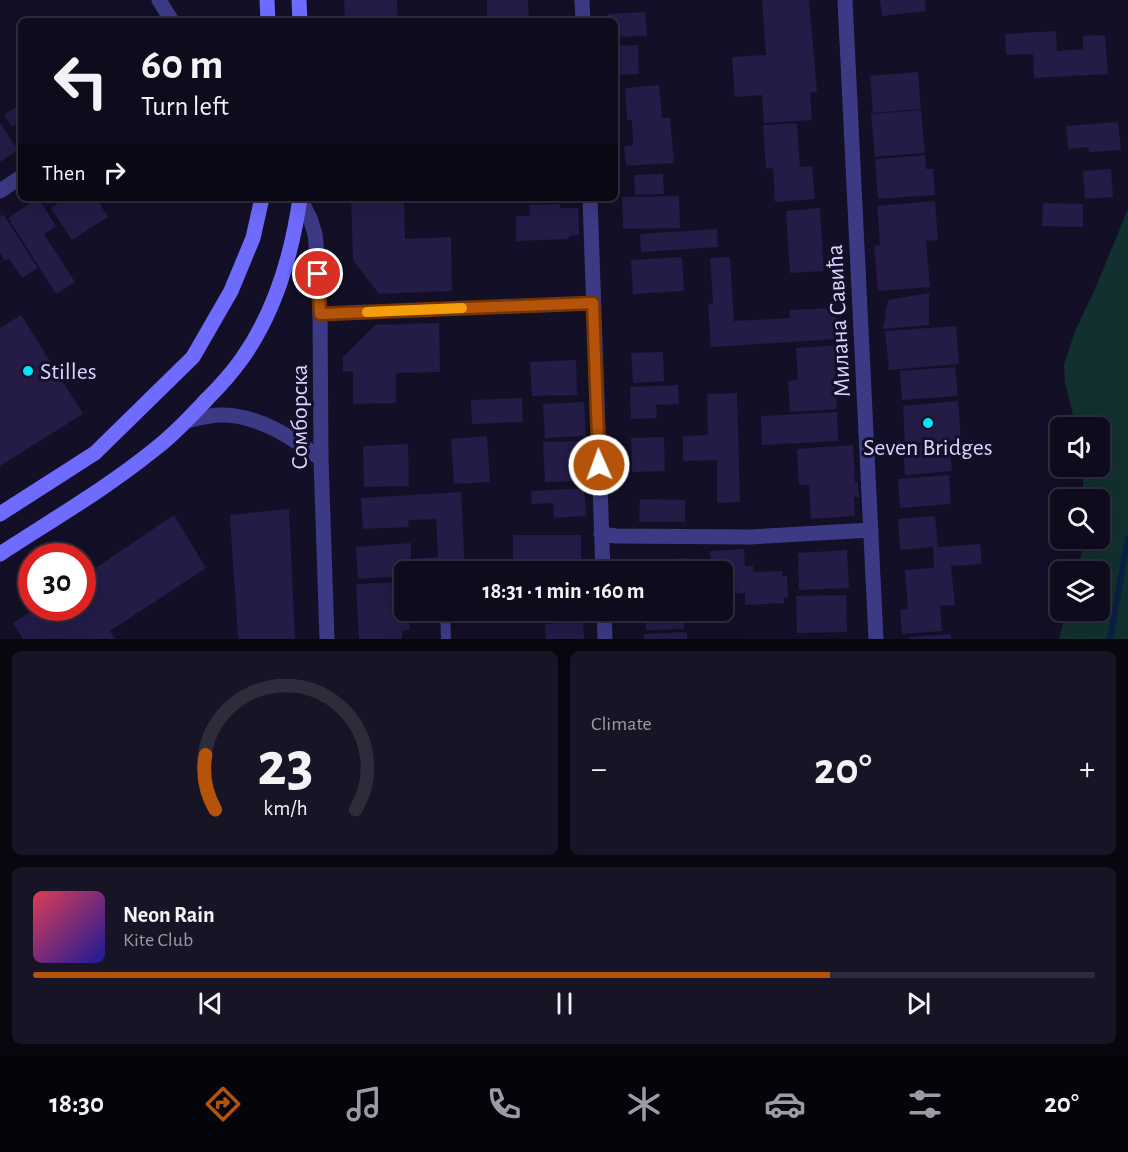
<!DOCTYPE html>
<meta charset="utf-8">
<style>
:root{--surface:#0e0b1c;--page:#171425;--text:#f1f3f6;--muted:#9b9ba3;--line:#2e2b3b;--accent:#b45309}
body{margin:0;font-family:"Alegreya Sans",sans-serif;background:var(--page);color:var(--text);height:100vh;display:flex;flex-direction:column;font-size:22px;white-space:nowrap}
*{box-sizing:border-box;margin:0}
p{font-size:20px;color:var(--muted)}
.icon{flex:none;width:33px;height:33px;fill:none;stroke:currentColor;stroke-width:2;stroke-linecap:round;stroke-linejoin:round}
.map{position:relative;height:639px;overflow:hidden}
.details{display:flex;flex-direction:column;gap:12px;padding:12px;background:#08060f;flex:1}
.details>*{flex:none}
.guide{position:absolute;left:18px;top:18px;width:600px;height:183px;border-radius:9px;box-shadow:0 6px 24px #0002,0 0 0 2px var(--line);background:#0e0b1c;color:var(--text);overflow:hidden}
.controls{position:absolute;left:1050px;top:417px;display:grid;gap:12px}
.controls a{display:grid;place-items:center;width:60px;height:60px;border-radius:9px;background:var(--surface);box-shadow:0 6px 24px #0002,0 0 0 2px var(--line);font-size:30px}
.speed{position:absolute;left:18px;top:543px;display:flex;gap:12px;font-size:30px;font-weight:700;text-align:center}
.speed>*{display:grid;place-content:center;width:78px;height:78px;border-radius:50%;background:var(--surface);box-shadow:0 6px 24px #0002,0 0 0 2px var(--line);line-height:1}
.speed .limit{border:9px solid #d22;background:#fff;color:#111}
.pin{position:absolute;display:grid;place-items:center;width:51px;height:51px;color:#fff;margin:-26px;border:3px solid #fff;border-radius:50%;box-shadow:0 2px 6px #0007}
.me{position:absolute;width:66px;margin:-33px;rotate:358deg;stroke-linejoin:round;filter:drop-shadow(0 0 4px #0008)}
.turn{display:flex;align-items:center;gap:21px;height:126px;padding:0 24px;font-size:27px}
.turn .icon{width:78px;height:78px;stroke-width:2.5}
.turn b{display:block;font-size:42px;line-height:51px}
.then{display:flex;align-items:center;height:57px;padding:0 24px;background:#0003;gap:12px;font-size:22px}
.big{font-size:45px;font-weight:600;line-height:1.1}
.details .card{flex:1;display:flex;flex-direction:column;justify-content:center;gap:9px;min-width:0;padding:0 21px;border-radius:9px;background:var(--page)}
.details .dial{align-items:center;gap:0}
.dial svg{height:156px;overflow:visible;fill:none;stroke:var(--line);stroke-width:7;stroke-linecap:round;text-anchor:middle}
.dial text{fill:var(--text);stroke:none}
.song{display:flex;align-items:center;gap:18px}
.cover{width:72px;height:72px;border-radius:9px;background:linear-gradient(135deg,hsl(350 70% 55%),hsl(240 70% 35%))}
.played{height:6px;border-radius:3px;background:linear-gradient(90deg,var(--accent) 75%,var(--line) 75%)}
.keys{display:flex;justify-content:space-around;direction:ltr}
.heat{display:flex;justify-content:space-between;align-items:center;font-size:33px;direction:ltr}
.details .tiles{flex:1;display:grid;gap:12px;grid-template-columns:1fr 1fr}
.card:last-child{grid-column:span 2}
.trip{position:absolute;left:394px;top:561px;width:339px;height:60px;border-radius:9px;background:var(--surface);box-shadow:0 6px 24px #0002,0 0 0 2px var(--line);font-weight:600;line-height:60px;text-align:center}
.menu{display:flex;height:96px;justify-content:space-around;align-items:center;background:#06040b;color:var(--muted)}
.menu .icon{width:42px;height:42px}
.menu .current{color:var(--accent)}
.menu b{font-size:27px;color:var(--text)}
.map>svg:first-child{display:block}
.green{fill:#12302f}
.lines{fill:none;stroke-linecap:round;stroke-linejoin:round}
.stream{stroke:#0a1f44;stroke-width:6}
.building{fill:#241b47}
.lane{stroke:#3d3a85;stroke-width:10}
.street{stroke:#3d3a85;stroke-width:15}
.secondary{stroke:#6f6bff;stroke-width:15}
.route-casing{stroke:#753606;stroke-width:15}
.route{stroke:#b45309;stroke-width:10}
.slow{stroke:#f59e0b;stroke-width:10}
.poi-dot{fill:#00e5ff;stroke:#130f26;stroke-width:2}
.labels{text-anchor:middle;stroke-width:6;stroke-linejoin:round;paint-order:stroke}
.street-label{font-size:24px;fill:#d9d4ff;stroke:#130f26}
.poi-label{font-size:24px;fill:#d9d4ff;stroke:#130f26;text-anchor:start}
</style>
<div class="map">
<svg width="1128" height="639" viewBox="0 0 1128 639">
<rect width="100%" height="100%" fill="#130f26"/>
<path class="green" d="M1128,209V639H1059L1066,611L1100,610V572L1076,571L1081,556L1083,539L1100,538V500L1084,499L1082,467L1100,466V428L1076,427L1065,382L1064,364L1076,329L1095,289Z"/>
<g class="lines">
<path class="stream" d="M1110,639L1128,538"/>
</g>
<path class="building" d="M344,0H397L398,21H345Z
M487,0H528L529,21H487Z
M762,0H809L817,92H810L812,120L764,123L762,95L735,97L732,57L766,55Z
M880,0H925L926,11L882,16Z
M645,12L647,36L615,37V21H608L607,14Z
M1056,31L1057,51L1083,49V36L1105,35L1108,74L1034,78L1033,54L1006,55L1005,34Z
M638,45L639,74L615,75V46Z
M918,72L921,109L873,113L870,76Z
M659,85L662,118H670L674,163L626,166L624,146L633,145L632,120L627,121L625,88Z
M21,104V131L16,124L12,127L4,115Z
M921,110L925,153L875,157L871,114Z
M0,122L18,150L0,162Z
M1118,122L1121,150L1089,152L1088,147L1068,149L1066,126Z
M797,123L800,167L812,166L815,199L775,202L773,168L766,169L763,125Z
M925,155L926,169H933L935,195L878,199L875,159Z
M1111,169L1113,197L1085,199L1083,171Z
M663,174L664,194L635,195L634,175Z
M679,196L680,228L623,229L622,197Z
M38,198L56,226L44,234L75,282L56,294L8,218Z
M66,198H96L108,217L72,240L51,208Z
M351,198H404L405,239L451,237L452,291L379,294L353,260Z
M935,201L938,240L926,241L930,287L878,291L874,246L880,245L877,206Z
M1043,203L1083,204V227L1042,226Z
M560,204V208H578L579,235L569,236V239L516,241V216H530L529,205Z
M820,208L824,271L790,273L786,211Z
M3,214L38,268L22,278L9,259L5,261L0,253V217Z
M717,229L718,247L641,252L640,234Z
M682,257L684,291L633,294L631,260Z
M730,257L734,321L790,318L789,310L836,308L838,339L711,347L708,304L713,303L710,258Z
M929,293V325L883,329L888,300Z
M21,315L83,414L0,466V328Z
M439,323L440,372L396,373V403L353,404V371L343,372V357L375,325Z
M956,326L959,364L889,370L885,331Z
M843,345L845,377L835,378L837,409L790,412L788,381L798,380L796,348Z
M663,352L664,381L633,383L631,353Z
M576,360L577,395L532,396L530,362Z
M955,367L958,396L902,400L900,371Z
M678,385L679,404L656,405L657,418L631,419L630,387Z
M737,393L740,502L717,503V460L683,461V436L708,435L707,394Z
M522,398L523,422L472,424L471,400Z
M958,401L961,440L905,444L903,406Z
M584,402L586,436L545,438L543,404Z
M837,412L838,441L762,445L761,416Z
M487,436L490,482L454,484L451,439Z
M664,437L665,471L632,472L631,438Z
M584,441L587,481L545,482L543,442Z
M949,442L952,471L905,475L903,446Z
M408,444L409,486L364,487L363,446Z
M853,445L855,482H858L859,497H854L855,516L811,519L809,485H799L797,449Z
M949,475L951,504L900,508L898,479Z
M584,488L586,516L554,518L553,503L532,504L531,491Z
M461,492L465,572H405V576L358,579L356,547L411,543V559L438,557L436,519L408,520L409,527L363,529L361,498Z
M640,499L685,500V522H639Z
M289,509L295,639H238L230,515Z
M174,515L206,568L110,631L115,639H23L13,623L36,608H82V577Z
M935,516L938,547L980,544L982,564L951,566L955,605L940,606L942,631L902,634L900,610L908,609L905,570L934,568L933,547L900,550L898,519Z
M513,535H581V568H513Z
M744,549L745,566H753L754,572L782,571V576H787L788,597L784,598V603L745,605V593L723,594V572H709V568H711L710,551Z
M847,550L849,588L799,590L798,553Z
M687,558V572H638V561Z
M405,582V610H409L410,630L402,631V639H359L356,584Z
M846,595L847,632L797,633L796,596Z
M543,610H589V617L543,620Z
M645,610H683L684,629L646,630Z
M583,622L584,639H546L545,624Z
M687,632V639H644V634Z
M951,634V639H909V637Z"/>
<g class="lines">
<path class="lane" d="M320,313L593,303
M445,610L446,639"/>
<path class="street" d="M159,0L172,21
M582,0L583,21
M845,0L876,639
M0,191L21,177
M300,198L310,218L315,234L317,254L320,313L321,459L327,639
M590,198L603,572
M187,421C199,418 212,414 224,415C260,416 293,438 321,459
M601,534L616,536L750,537L871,530
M604,610L605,639"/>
<path class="secondary" d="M267,0L268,21
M299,0L300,21
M0,514L95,453L193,357L231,291L253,238L262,198
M0,554C52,520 107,488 155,449C175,434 191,416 208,398C220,386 231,374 241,360C274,314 292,254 300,198"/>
</g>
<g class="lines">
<g class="route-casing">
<path id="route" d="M318,274L320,314L593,303L599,465"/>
</g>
<use href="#route" class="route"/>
<path class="slow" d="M367,312L462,308"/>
</g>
<g class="poi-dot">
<circle cx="28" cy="371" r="6"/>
<circle cx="928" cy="423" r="6"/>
</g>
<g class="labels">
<g class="street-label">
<text transform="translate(838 321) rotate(-93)" y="8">Милана Савића</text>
<text transform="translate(299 417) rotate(-90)" y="8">Сомборска</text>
</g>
<g class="poi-label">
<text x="40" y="379">Stilles</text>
<text x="928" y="455" text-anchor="middle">Seven Bridges</text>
</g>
</g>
</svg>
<div class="controls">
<a><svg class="icon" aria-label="sound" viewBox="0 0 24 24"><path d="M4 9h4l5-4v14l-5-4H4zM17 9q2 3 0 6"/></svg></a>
<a><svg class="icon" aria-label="search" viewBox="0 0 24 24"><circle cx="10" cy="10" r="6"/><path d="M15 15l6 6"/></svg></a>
<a><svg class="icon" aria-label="layers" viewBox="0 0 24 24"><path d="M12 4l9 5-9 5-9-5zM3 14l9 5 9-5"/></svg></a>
</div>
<div class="speed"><div class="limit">30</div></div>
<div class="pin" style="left:318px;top:274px;background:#d93025"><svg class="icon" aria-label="arrive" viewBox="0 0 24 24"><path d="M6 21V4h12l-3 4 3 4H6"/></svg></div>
<svg class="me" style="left:599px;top:465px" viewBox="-20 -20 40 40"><circle r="17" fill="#b45309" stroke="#fff" stroke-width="3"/><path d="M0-11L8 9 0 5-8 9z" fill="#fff"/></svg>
<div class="trip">18:31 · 1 min · 160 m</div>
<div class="guide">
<div class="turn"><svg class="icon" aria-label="left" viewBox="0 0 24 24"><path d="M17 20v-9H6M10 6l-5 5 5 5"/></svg><div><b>60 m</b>Turn left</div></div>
<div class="then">Then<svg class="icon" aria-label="right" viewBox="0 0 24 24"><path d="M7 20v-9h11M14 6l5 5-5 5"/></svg></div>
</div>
</div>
<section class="details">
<div class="tiles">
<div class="card dial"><svg viewBox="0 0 100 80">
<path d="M14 69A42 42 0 1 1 86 69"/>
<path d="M14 69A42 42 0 0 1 9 41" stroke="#b45309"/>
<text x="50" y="56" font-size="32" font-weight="700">23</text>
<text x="50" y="72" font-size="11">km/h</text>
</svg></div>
<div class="card"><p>Climate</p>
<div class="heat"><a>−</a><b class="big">20°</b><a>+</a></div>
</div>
<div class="card">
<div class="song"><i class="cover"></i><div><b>Neon Rain</b><p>Kite Club</p></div></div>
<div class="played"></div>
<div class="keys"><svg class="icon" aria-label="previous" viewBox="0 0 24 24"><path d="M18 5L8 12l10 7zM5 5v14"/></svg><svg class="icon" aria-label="pause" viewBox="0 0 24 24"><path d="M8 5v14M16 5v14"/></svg><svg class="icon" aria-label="next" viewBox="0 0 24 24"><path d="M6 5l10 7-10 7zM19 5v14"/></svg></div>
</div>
</div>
</section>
<nav class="menu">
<b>18:30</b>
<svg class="icon current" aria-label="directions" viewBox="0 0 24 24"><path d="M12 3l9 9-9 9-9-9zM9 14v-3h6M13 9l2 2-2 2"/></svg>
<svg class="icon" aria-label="music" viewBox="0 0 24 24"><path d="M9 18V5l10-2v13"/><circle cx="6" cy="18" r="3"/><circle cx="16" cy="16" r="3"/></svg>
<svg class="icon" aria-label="phone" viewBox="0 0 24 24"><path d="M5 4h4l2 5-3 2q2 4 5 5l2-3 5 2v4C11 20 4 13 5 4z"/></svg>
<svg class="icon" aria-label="climate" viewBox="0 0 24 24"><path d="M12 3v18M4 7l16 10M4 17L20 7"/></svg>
<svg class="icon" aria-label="car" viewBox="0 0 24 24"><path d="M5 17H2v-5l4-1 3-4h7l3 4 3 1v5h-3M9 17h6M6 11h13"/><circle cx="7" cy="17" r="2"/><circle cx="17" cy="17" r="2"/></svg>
<svg class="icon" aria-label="filters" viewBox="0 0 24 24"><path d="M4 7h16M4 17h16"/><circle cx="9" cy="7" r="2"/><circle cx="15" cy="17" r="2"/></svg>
<b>20°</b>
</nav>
